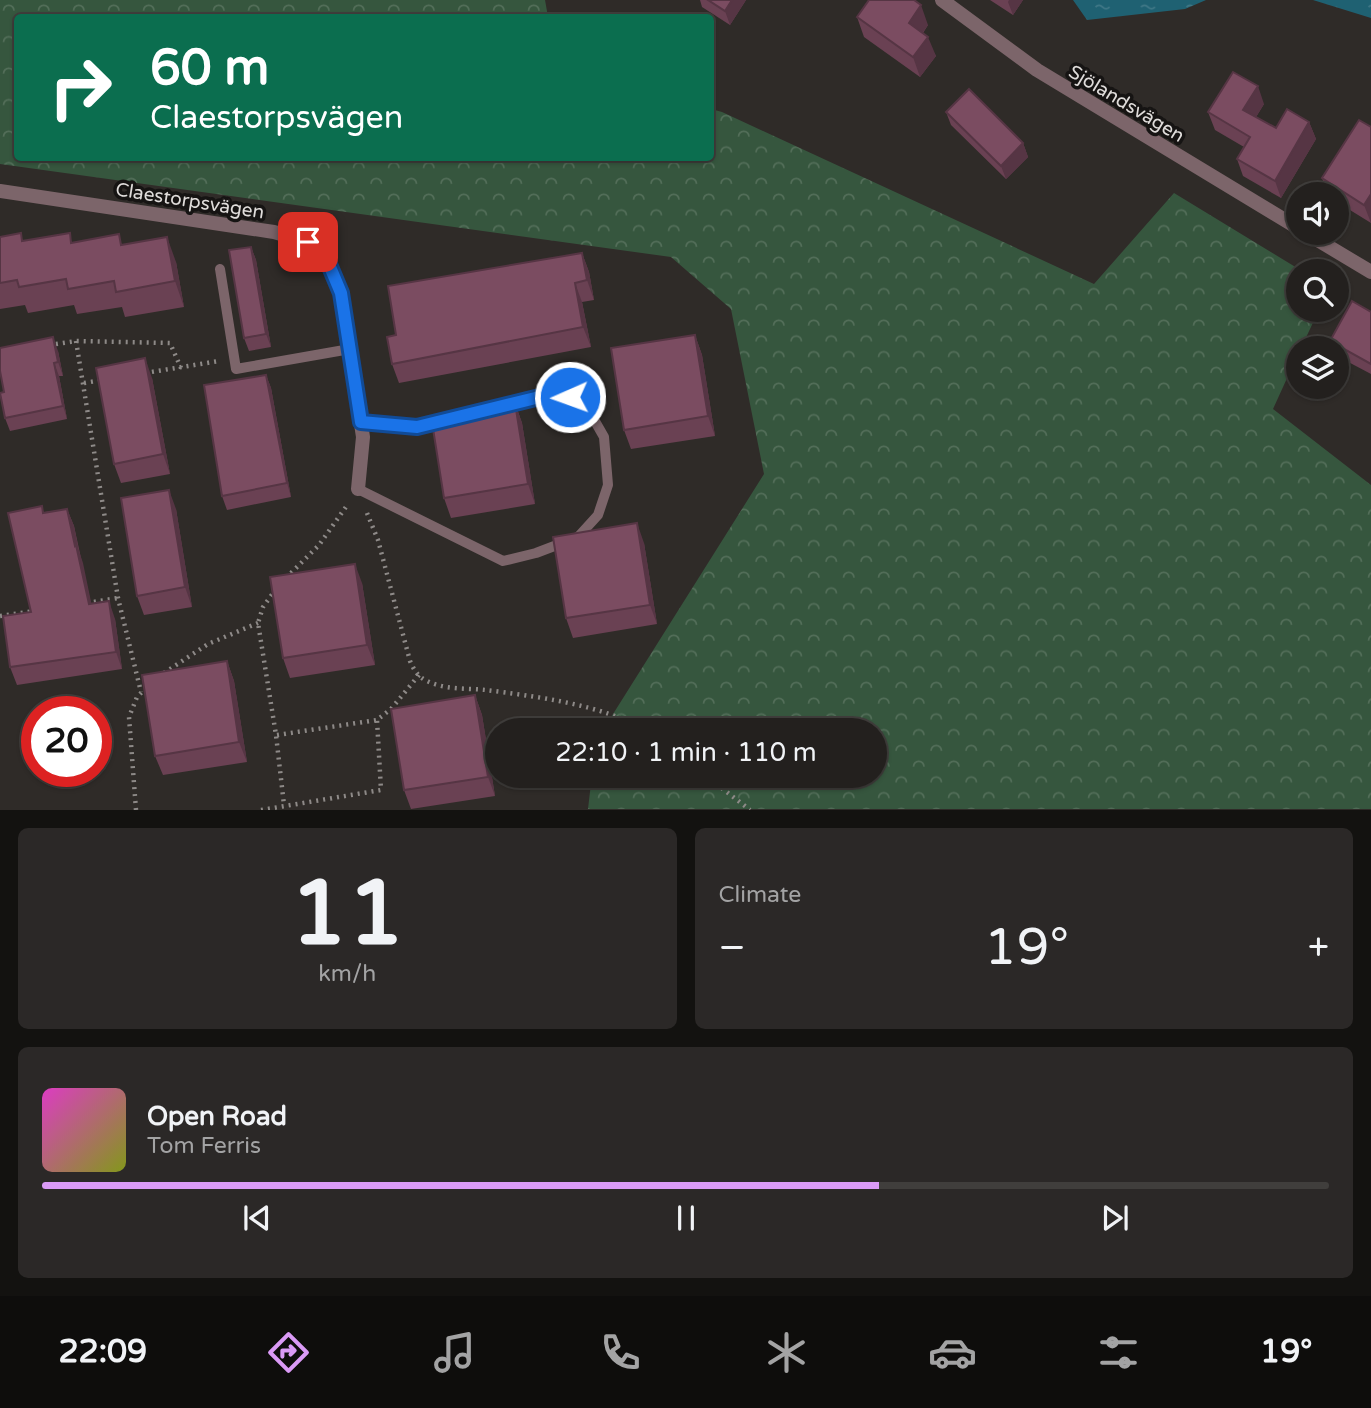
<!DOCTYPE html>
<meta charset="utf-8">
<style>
:root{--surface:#23201e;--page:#2b2827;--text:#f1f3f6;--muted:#a3a3a4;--line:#403e3c;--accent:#da9af6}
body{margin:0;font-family:"Varela Round",sans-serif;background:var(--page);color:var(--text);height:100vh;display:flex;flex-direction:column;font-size:26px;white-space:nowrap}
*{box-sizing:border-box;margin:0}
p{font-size:23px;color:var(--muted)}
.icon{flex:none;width:38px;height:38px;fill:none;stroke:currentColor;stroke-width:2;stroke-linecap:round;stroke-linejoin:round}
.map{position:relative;height:810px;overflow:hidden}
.side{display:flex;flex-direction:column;gap:18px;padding:18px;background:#131210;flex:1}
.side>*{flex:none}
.hud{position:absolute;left:14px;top:14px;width:700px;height:147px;border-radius:7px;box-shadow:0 2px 5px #0004,0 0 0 2px var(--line);background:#0b6e4f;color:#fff;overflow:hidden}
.fabs{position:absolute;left:1286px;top:182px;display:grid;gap:14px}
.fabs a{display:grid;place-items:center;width:63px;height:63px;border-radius:50%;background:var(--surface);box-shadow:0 2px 5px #0004,0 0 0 2px var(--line);font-size:35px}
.speed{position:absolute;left:21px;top:696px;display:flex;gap:14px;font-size:35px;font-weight:700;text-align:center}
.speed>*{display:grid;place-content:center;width:91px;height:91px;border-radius:50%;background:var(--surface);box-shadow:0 2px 5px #0004,0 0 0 2px var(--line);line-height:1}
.speed .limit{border:10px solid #d22;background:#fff;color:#111}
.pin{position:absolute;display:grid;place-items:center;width:60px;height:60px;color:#fff;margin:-30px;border-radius:14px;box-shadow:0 4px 10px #0006}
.me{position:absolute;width:77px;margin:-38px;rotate:268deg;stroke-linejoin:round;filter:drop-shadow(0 0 5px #0008)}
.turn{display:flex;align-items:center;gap:24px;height:147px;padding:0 21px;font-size:32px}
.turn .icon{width:91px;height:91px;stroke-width:2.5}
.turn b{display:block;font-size:49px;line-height:60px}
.big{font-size:52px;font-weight:600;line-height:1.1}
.side .card{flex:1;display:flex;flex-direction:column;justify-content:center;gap:10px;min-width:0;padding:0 24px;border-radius:10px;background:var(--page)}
.side .dial{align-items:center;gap:0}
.dial b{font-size:91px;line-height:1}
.song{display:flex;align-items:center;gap:21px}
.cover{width:84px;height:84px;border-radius:10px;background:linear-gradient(135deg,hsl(310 70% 55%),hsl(70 70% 35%))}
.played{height:7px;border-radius:4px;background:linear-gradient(90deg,var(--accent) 65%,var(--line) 65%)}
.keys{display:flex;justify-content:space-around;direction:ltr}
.heat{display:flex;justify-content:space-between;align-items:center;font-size:38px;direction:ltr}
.side .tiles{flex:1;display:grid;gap:18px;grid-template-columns:1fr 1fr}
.card:last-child{grid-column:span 2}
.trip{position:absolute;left:485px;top:718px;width:402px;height:70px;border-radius:35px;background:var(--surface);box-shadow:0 2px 5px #0004,0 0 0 2px var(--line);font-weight:600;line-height:70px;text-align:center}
.dock{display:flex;height:112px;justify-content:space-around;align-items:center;background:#0e0d0c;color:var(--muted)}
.dock .icon{width:49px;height:49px}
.dock .active{color:var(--accent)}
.dock b{font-size:32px;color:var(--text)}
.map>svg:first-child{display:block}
.forest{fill:url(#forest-crowns)}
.water{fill:url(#water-ripples)}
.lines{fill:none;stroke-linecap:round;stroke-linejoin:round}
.path{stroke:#8e8a88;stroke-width:4.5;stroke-dasharray:2 5;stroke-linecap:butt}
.service{stroke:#7c656a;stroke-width:10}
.minor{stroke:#7c656a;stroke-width:14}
.wall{fill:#6a4153}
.shaded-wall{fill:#563544}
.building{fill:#7b4c61;stroke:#563544;stroke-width:2}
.route-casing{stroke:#114b97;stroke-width:18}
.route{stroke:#1a73e8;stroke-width:12}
.labels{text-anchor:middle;stroke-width:7;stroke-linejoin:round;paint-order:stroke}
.street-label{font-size:19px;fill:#e0dddb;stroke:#161413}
</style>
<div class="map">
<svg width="1371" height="810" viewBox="0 0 1371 810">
<defs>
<pattern id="forest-crowns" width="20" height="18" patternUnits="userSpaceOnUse" patternTransform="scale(1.75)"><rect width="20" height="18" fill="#36563e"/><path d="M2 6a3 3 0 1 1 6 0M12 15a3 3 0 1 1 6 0" fill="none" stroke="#536e59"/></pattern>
<pattern id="water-ripples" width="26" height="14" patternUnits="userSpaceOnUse" patternTransform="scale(1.75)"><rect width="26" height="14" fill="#1f6172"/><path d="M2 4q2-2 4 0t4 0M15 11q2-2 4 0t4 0" fill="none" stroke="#3f7786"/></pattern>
</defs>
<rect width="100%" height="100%" fill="#2f2b28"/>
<path class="forest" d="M0,0H545L548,17L18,18V158H710L711,109L722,112L1094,284L1174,193L1302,271H1298V310H1319L1301,348H1298V354L1273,409L1371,485V809H588L592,775H875V730H603L764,474L731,309L671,257L0,164Z"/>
<path class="water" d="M1073,0H1206L1185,9L1087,20Z
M1313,0H1371V18Z"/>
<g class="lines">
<path class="path" d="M76,341L118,598L141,692
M49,345L76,341L170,343L181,368
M145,373L219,361
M84,383L102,380
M367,513L378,540L410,661C414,670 418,677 427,681C445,690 467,688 486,690C533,696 605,705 644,730
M286,578L319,545L348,504
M276,589L263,607L258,623L276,735L284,805
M87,603L118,598
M0,616L34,611
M164,673L208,644L258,623
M277,735L377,720L391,709L419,675
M705,775L750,810
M136,810L129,717L137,697L149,685
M261,810L381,790L377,720"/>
<path class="service" d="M220,269L236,369L350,349
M361,422L417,427L444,421
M358,489L503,561L536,553L578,537L598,515L608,485L604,437L584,402L556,393L503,407"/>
<path class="minor" d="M942,0L1037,70L1298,228
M0,191L274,232L308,242L328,262L341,293L363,437L358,489
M1306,233L1371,272"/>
</g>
<path class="wall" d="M700,0H746L730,25L702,7Z
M990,0H1023L1013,15Z
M857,17L928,25L923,33L936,56L920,77L864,37Z
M1264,104L1256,117L1276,128L1309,122L1316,139L1281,198L1243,176L1237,159L1244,147L1215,130L1208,112Z
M946,112L1023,143L1028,157L1006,179L951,125Z
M1359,120L1371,223L1337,202V194H1328L1322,178Z
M0,237L23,241L123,244L176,262L184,307L125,317L122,307L77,314L74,305L28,313L25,305L0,309Z
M251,247L256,260L271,347L249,351L244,338Z
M582,253L589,272L594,300L582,302L591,347L399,383L392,364L396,335Z
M1371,312V374L1337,356V348H1333L1330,341Z
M695,335L702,355L715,436L631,449L624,430Z
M58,351L63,376H59L67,419L10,431L5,418Z
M266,375L271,388L291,497L227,510L222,496Z
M152,378L170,474L121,483L114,464Z
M515,403L522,423L535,504L451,518L444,498Z
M67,509L74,526L91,604L115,619L122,669L17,685L10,667L31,612L45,512Z
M176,509L192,607L144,615L137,596Z
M644,543L657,624L573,638L566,618Z
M362,583L375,665L290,678L283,658Z
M227,661L234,681L247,762L163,775L155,756Z
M475,695L482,715L495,796L411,809L404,790Z"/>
<path class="shaded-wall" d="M732,0H746L730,25L725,11Z
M1009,0H1023L1013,15L1008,2Z
M921,5L928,25L916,42L909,23Z
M928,37L936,56L920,77L913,57Z
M1258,86L1264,104L1250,127L1243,110Z
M1309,122L1316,139L1281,198L1275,181Z
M1023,143L1028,157L1006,179L1001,166Z
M1371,194V223L1364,205Z
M167,237L176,262L184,307L175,281Z
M251,247L256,260L271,347L266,334Z
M582,253L589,272L594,300L587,280Z
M575,283L582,302L591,347L583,327Z
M695,335L702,355L715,436L708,416Z
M53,337L58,351L63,376L58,362Z
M145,358L152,378L170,474L163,454Z
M54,363L59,376L67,419L63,406Z
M266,375L271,388L291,497L287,483Z
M515,403L522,423L535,504L528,484Z
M169,490L176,509L192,607L185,587Z
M67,509L74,526L79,551L83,563L95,621L89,604Z
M637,523L644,543L657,624L650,605Z
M355,564L362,583L375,665L367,645Z
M109,601L115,619L122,669L116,652Z
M227,661L234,681L247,762L239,742Z
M475,695L482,715L495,796L488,777Z"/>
<path class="building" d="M708,0H732L725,11Z
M869,0H914L921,5L909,23L928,37L913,57L857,17Z
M1233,72L1258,86L1243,110L1276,128L1287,109L1309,122L1275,181L1237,159L1250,137L1208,112Z
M969,89L1023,143L1001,166L946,112Z
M1359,120L1371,127V194L1364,205L1322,178Z
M21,233L22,241L70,233L71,243L119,234L121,245L167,237L175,281L116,292L114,281L68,289L66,279L19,287L17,280L0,283V237Z
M251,247L266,334L244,338L229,250Z
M582,253L587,280L575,283L583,327L392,364L387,337L396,335L388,286Z
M1352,301L1371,312V364L1330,341Z
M695,335L708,416L624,430L611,348Z
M53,337L58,362L54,363L63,406L5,418L0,393L4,392L0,371V348Z
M145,358L163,454L114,464L96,368Z
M266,375L287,483L222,496L204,385Z
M515,403L528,484L444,498L431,416Z
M169,490L185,587L137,596L121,498Z
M42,506L43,513L67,509L75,546L76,545L89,604L109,601L116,652L10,667L3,616L31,612L8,513Z
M637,523L650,605L566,618L553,537Z
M355,564L367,645L283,658L270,577Z
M227,661L239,742L155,756L142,675Z
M475,695L488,777L404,790L391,709Z"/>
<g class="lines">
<g class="route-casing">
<path id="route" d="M308,242L328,262L341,293L361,422L417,427L556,393L570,397"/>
</g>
<use href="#route" class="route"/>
</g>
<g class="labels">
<g class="street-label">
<text transform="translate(1127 103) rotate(31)" y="7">Sjölandsvägen</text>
<text transform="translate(190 200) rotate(9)" y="7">Claestorpsvägen</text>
</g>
</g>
</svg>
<div class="fabs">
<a><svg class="icon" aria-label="sound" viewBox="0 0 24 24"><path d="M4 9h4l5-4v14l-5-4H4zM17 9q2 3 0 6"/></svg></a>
<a><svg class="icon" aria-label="search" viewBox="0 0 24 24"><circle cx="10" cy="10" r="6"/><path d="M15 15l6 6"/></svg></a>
<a><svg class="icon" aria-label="layers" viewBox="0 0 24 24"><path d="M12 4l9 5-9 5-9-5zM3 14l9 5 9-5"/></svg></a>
</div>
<div class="speed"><div class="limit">20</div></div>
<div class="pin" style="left:308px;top:242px;background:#d93025"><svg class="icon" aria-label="arrive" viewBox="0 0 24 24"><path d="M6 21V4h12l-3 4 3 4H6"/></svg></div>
<svg class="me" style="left:570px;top:397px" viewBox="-20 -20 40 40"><circle r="17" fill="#1a73e8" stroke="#fff" stroke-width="3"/><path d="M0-11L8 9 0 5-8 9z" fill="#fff"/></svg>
<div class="trip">22:10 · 1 min · 110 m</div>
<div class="hud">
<div class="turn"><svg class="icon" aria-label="right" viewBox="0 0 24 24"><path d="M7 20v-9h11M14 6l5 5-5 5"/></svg><div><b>60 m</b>Claestorpsvägen</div></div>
</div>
</div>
<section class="side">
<div class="tiles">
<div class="card dial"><b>11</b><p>km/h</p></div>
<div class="card"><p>Climate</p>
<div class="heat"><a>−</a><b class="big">19°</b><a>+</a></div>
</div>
<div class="card">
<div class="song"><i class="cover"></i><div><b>Open Road</b><p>Tom Ferris</p></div></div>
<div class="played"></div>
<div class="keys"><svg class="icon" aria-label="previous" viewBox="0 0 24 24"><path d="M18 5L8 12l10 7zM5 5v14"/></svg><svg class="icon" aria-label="pause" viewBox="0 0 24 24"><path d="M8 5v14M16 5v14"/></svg><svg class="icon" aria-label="next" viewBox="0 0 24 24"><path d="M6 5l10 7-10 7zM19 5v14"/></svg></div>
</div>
</div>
</section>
<nav class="dock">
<b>22:09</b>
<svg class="icon active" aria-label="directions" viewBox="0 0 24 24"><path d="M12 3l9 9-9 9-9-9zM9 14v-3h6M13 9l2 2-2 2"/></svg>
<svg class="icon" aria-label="music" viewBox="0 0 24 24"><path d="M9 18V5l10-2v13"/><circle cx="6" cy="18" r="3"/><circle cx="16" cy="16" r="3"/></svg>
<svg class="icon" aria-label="phone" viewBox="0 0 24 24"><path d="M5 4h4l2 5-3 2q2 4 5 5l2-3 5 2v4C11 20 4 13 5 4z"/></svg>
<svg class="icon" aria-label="climate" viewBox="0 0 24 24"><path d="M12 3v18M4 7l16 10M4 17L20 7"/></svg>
<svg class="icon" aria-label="car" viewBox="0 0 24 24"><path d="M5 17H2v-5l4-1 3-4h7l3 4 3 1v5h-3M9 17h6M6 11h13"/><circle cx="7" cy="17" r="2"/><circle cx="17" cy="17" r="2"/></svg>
<svg class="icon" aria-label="filters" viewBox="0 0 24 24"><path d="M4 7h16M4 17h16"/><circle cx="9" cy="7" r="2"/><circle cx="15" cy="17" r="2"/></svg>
<b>19°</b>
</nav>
